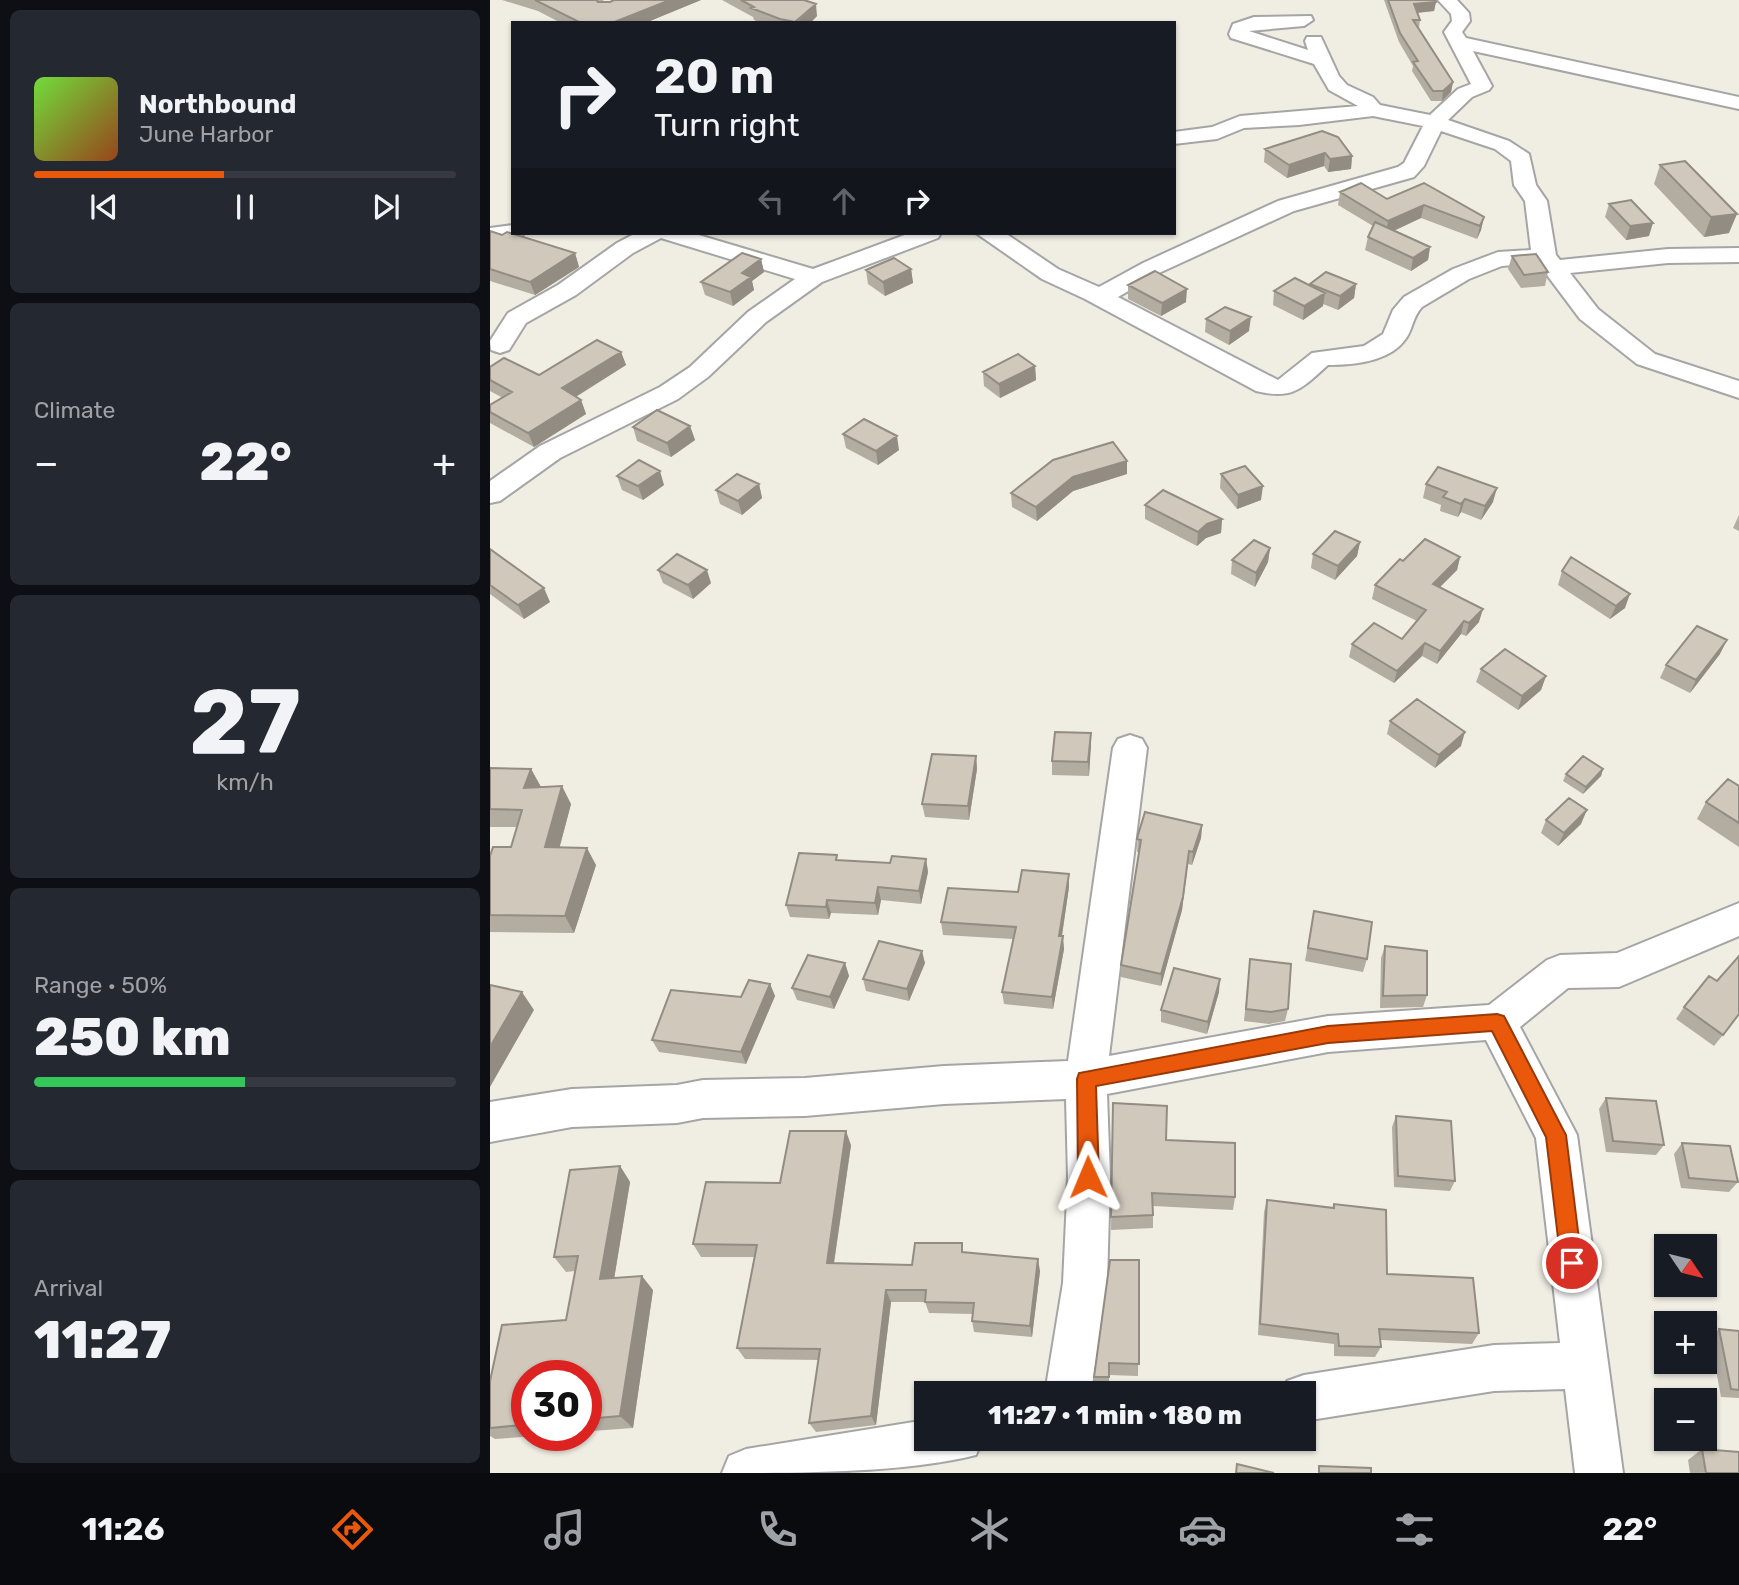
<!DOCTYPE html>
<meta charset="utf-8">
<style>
:root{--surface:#171b24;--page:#242831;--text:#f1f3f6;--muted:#9ea1a6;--line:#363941;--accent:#ea580c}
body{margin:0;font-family:Rubik,sans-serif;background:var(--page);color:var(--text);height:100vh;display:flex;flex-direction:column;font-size:26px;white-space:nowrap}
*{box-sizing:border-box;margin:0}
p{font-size:23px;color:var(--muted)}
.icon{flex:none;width:38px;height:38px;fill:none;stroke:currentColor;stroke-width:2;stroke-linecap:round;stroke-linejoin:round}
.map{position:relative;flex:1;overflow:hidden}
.drawer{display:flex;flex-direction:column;gap:10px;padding:10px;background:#0d0f14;width:490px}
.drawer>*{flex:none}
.banner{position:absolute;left:21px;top:21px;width:665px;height:214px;border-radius:0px;box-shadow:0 2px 5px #0004;background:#171b24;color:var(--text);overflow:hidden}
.needle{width:46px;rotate:125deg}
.tools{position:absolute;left:1164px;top:1234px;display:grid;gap:14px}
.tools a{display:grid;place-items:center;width:63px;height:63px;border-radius:0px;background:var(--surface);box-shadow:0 2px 5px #0004;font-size:35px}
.speed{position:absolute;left:21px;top:1360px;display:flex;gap:14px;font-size:35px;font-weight:700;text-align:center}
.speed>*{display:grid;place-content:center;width:91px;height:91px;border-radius:50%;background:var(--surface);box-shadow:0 2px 5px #0004;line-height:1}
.speed .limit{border:10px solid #d22;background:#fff;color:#111}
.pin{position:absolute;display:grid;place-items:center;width:60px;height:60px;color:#fff;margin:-30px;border:4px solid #fff;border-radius:50%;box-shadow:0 2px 7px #0007}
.me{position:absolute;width:77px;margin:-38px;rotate:359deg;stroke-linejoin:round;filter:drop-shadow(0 0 5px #0008)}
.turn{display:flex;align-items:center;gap:24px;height:147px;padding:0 28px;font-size:32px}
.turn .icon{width:91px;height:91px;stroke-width:2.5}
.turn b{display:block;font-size:49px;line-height:60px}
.lanes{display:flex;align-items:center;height:66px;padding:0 28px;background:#0003;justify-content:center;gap:35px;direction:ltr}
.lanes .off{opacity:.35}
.big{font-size:52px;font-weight:800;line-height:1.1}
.drawer .widget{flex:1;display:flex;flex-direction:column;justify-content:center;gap:10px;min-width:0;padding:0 24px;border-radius:10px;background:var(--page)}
.drawer .dial{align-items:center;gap:0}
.dial b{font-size:91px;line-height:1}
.song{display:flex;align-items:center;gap:21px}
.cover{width:84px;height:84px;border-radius:10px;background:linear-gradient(135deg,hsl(100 70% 55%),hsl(20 70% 35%))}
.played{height:7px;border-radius:4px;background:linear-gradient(90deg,var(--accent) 45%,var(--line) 45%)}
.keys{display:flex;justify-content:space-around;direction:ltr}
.heat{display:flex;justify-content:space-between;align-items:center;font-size:38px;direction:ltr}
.charge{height:10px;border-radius:5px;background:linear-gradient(90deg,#34c759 50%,var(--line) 0)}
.trip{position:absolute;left:424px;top:1381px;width:402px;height:70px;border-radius:0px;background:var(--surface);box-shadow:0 2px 5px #0004;font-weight:800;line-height:70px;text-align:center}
.tab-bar{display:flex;height:112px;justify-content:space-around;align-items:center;background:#090b0e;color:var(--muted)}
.tab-bar .icon{width:49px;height:49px}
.tab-bar .active{color:var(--accent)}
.tab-bar b{font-size:32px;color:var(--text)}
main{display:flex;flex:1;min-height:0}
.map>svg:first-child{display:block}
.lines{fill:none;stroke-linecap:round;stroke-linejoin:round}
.minor-casing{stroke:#a5a5a5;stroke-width:4}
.minor{fill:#fff;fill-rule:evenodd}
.wall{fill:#b3aca1}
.shaded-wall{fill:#928c83}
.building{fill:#d0c8bb;stroke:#928c83;stroke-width:2}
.route{fill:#ea580c;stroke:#983908;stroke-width:2}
</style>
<main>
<section class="drawer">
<div class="widget">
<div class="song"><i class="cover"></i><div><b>Northbound</b><p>June Harbor</p></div></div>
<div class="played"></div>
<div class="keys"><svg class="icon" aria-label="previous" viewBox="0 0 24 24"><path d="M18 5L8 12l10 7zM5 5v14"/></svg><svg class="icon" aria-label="pause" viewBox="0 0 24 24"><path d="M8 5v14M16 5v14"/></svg><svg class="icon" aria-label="next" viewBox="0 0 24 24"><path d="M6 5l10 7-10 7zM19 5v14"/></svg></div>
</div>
<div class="widget"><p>Climate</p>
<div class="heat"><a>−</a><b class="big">22°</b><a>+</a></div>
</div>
<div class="widget dial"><b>27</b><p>km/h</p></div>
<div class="widget"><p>Range · 50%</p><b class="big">250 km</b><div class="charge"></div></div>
<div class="widget"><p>Arrival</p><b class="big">11:27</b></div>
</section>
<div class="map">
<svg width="1249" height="1473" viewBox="0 0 1249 1473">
<rect width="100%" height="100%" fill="#f0eee3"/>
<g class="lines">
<g class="minor-casing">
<path id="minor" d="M948,0H967L979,13L980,21L972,32L976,38L1249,97V109L983,51L1002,86L999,90L982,97L958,120L1019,141L1039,154L1046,185L1057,201L1066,255L1070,260L1178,249L1249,248V262L1178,263L1080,273L1108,309L1165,354L1249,381V398L1147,364L1090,319L1048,263L1012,266L979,279L932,307C922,317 923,331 914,341C898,362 862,365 838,365C811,389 803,400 766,391L595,299L552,279L486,233H515L568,269L609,287L653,263L788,201L908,167L914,163L933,126L883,116L809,125L754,128L727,139L684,144V132L722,127L750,116L868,106L839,90L824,64L741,38L739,34L743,24L764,17L821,16L823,20L814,26L759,31L818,50L815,41L817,37H831L849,76L857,85L883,97L890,105L940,115L968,89L981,84L954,32L962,21L961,14ZM951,131L1005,149L1021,161L1024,185L1035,201L1041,250L1008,252L963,269L914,297L903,310L893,334L874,346L822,353L788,380L628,297L669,273L804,211L924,177L934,166Z
M23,225V233H34L31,237L0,242V228Z
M146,233H202L323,269L420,233H451L448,238L332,282L276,322L218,377L188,399L70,458L10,501L0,503V481L50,446L170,387L200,367L258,312L305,279L171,238L143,253L86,295L36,323L19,350L10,353L1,350L0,341L18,313L68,285L127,243Z
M640,735L652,739L657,748L619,1056L838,1016L999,1005L1057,960L1070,955L1127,953L1249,903V936L1129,987L1078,988L1030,1027L1087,1135L1133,1473H1085L1075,1389L1004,1391L814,1421V1393H793L797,1381L814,1375L1004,1345L1070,1343L1046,1138L996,1040L838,1052L617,1094L620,1177L617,1283L601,1393H555L573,1283L578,1177L576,1099L454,1104L315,1116L213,1118L187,1123L82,1127L0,1142V1102L82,1089L187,1085L213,1080L315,1078L454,1066L578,1061L623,748L628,739Z
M436,1420V1438H493L486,1455C415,1473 308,1473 232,1473L239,1456L256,1449Z"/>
</g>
<use href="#minor" class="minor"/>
</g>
<path class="wall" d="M12,0H114L111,2L211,0L155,23H71L48,11Z
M232,0H314L327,16L320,23H271L264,20L263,17Z
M894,0H945L946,2L944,11L928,13L930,20L929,28L963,82L961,92L952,101H941L922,71L923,66L909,42Z
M775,149L862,156L861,169L838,172L834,166L797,178L774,162Z
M1170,165L1239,233L1214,237L1164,184Z
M850,192L897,199L994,217L991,230L987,239L931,218L904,231L940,247L938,260L921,271L875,250L878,237L883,226L848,205Z
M1119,204L1159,236L1136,240L1115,217Z
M0,231L12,235L85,253L89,267L45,295L0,281Z
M1022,256L1058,272L1055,286L1031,288L1018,269Z
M271,259L274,272L262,281L264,290L243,306L215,295L211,282Z
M421,269L423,283L395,296L378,284L376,270Z
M820,284H866L864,298L848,310L833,304V306L813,320L783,305L784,291L819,285Z
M638,285L696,302L671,316L638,299Z
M716,319L759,331L739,345L715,332Z
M131,352L136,365L86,397L91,400L96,414L44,447L0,423V405L13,398L0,391V367L49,375Z
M545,366L546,380L510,398L494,386L493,372Z
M200,426L205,440L181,457L147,441L143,427Z
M353,434L409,450L388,465L356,448Z
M637,474L583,491L547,521L522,507L521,493Z
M731,474L771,500L747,509L730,488Z
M127,476L174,485L153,500L132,490Z
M269,484L272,498L252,515L230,504L226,490Z
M936,484L1003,502L991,520L971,512L968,517L950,511L951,505L933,498Z
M655,505L732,519L731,533L716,538L707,546L655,519Z
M1249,515V531L1243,528Z
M870,542L867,556L845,580L821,568L823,554Z
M780,548L778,562L765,587L741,574L742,560Z
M0,549L60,602L34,619L0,594Z
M970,557L967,570L950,587L989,622L976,636L971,634L947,664L932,656L904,683L859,657L862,644L912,639L927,621L882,599L885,585L913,561Z
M168,570L221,583L203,599L173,583Z
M1072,571L1135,608L1120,619L1068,585Z
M1230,654L1200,693L1170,678L1176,665Z
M991,669L1056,676L1051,690L1028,710L986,682Z
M900,721L971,746L945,768L897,734Z
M601,733L599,776L562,775V761Z
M486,756L487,769L479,820L435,817L432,804Z
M0,768L41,769L51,787L81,804L69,848L106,865L84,933L0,932V856L21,847L27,827H0Z
M1113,769L1111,776L1093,794L1073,781L1076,774Z
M1249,786V847L1207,819L1216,802Z
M1056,820L1091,824L1068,846L1051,833Z
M712,825L711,838L702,865L698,864L692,910L671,986L631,977V965L649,852H647L648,835Z
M436,859L438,872L431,904L391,900L388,915L341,913L339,919L300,917L296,905L349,861L400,863Z
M579,887L572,936L574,949L563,1009L514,1004L512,992L523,939L453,935L451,922L528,892Z
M824,911L877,959L873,972L815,961Z
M895,946L937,995L933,1007L890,1008L891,958Z
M760,959L798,1009L795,1021L779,1024L754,1021Z
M355,963L359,976L344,1009L307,1000L302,988Z
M435,963L419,1001L376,991L373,979Z
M1227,981L1249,1015L1224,1046L1186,1019L1194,1007Z
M280,984L285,996L256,1064L169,1052L162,1040Z
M729,992L717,1034L671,1022V1010Z
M1116,1098L1174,1145L1166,1155L1116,1152L1109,1109Z
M623,1103L676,1140L745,1197L743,1210L663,1206V1228L621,1230Z
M906,1116L965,1181L960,1191L904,1187L902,1127Z
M1192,1143L1248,1182L1239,1192L1191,1188L1184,1154Z
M361,1145L344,1264L422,1265L475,1253L550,1271L542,1337L484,1332L482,1321L483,1314L439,1313L435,1302H401L386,1425L326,1432L319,1423L329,1360L255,1359L247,1348L264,1257H211L203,1244L290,1183Z
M130,1166L140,1182L124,1278L163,1290L143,1428L102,1431L96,1426V1376H37V1435H47L46,1436L5,1439L0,1436V1381L76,1320L85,1271L76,1272L64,1257Z
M777,1200L842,1208L844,1204L897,1274L989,1333L982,1344L890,1340L891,1347L885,1357L844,1356V1344L768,1335L774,1212Z
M649,1260L648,1376L619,1375V1389H604V1377Z
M1229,1329L1249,1331V1398L1231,1397L1220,1338Z
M1212,1449L1249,1473H1200L1198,1460Z"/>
<path class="shaded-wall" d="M180,0H211L155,23H122Z
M946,2L944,11L923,13L924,4Z
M326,4L327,16L320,23H306Z
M963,82L961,92L952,101L953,91Z
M835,153L834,166L797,178L799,165Z
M862,156L861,169L838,172L840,159Z
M934,205L931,218L896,234L898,221Z
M1247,214L1239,233L1214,237L1221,217Z
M994,217L991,230L987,239L990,226Z
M1163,223L1159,236L1136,240L1140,226Z
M940,247L938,260L921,271L923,258Z
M85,253L89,267L45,295L40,282Z
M271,259L274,272L262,281L264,290L243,306L240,292L252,273Z
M421,269L423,283L395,296L393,282Z
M866,284L864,298L848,310L850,296Z
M697,289L696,302L671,316L672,303Z
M835,293L833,306L813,320L814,306Z
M761,317L759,331L739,345L740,331Z
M131,352L136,365L77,402L72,388Z
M545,366L546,380L510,398L509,384Z
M91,400L96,414L44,447L38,433Z
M200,426L205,440L181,457L177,443Z
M407,436L409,450L388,465L386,451Z
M637,461V474L583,491L547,521L546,507L583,477Z
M170,471L174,485L153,500L148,486Z
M269,484L272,498L252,515L248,501Z
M773,486L771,500L747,509L748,495Z
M1007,488L1003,502L991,520L995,506Z
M975,499L971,512L968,517L971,504Z
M732,519L731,533L716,538L707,546L708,532L717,524Z
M870,542L867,556L845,580L848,566Z
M780,548L778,562L765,587L766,573Z
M970,557L967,570L940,597L943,584Z
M217,570L221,583L203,599L198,585Z
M54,588L60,602L34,619L28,605Z
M1140,594L1135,608L1120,619L1126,606Z
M993,609L989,622L976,636L979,623Z
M974,621L971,634L947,664L950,651Z
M1237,640L1230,654L1200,693L1206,680Z
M935,643L932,656L904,683L907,671Z
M1056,676L1051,690L1028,710L1032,696Z
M975,732L971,746L945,768L949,755Z
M601,733V746L599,776L598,762Z
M486,756L487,769L479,820L478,806Z
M41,769L51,787L34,788Z
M1113,769L1111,776L1093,794L1096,787Z
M72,786L81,804L65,865L55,847Z
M1097,810L1091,824L1068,846L1074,833Z
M712,825L711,838L702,865L703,852Z
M97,848L106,865L84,933L75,916Z
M699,851L692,910L671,986V974Z
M436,859L438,872L431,904L429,891Z
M579,874V887L570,948L569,936Z
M388,887L391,900L388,915L385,903Z
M337,900L341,913L339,919L336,907Z
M573,936L574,949L563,1009L562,997Z
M432,951L435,963L419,1001L417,989Z
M355,963L359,976L344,1009L340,997Z
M730,979L729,992L717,1034L718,1022Z
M280,984L285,996L256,1064L251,1052Z
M32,992L44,1010L0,1087V1047Z
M356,1131L361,1145L342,1275L337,1263Z
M130,1166L140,1182L122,1292L110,1279Z
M548,1259L550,1271L542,1337L540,1326Z
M152,1276L163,1290L143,1428L130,1416Z
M396,1290L401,1302L386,1425L381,1416Z
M33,1416L37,1418V1429L32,1425Z"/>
<path class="building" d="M45,0H106L108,2H120L124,0H180L122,23H91Z
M251,0H314L326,4L305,22L290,19L261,8L264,7Z
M898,0H945L946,2L924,4L930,20H923L963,82L953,91H943L923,62L928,61L910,33Z
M832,131L848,137L862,156L840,159L835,153L799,165L775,149Z
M1195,161L1247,214L1221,217L1170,165Z
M871,183L897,199L934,183L994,217L990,226L934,205L898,221L850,192Z
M1141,200L1163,223L1140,226L1119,204Z
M885,222L940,247L923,258L878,237Z
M0,231L12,235L17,232L85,253L40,282L0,269Z
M252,253L271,259L252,273L261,277L240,292L211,282Z
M1046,254L1058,272L1034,275L1022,256Z
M404,258L421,269L393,282L376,270Z
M665,271L697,289L672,303L638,285Z
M836,272L866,284L850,296L820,284Z
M805,278L835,293L814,306L784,291Z
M735,307L761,317L740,331L716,319Z
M107,340L131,352L72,388L91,400L38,433L0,412V405L22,392L0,380V367L14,358L49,375Z
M528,354L545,366L509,384L493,372Z
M167,410L200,426L177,443L143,427Z
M374,419L407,436L386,451L353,434Z
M623,442L637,461L583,477L546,507L521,493L563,460Z
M149,460L170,471L148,486L127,476Z
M755,466L773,486L748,495L731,474Z
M948,467L1007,488L995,506L975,499L971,504L953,497L957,492L936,484Z
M247,474L269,484L248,501L226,490Z
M673,490L732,519L717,524L708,532L655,505Z
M845,531L870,542L848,566L823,554Z
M935,539L970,557L943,584L993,609L979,623L974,621L950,651L935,643L907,671L862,644L884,623L912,639L936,610L885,585L910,559L913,561Z
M764,540L780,548L766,573L742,560Z
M0,549L54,588L28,605L0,585Z
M187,554L217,570L198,585L168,570Z
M1081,557L1140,594L1126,606L1072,571Z
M1207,626L1237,640L1206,680L1176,665Z
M1015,649L1056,676L1032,696L991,669Z
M927,699L975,732L949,755L900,721Z
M565,732L601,733L598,762L562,761Z
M442,754L486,756L478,806L432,804Z
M1093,756L1113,769L1096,787L1076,774Z
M0,768L41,769L34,788L72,786L55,847L97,848L75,916L0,915V856L3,847H21L32,810L0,809Z
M1238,779L1249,786V823L1216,802Z
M1079,798L1097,810L1074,833L1056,820Z
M655,812L712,825L703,852L699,851L693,897L671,974L631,965L651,840L647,839L648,835Z
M309,853L347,855L346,860L400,863L402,856L436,859L429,891L388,887L385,903L337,900L336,907L296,905Z
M532,870L579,874L569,936H573L562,997L512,992L526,927L451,922L458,888L528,892Z
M824,911L882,922L877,959L818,948Z
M389,941L432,951L417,989L373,979Z
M895,946L937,951V995L893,996Z
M318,955L355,963L340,997L302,988Z
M1249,956V1014L1233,1035L1194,1007L1219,976L1227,981Z
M760,959L801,964L798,1009L781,1012L756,1009Z
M684,968L730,979L718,1022L671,1010Z
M259,980L280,984L251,1052L162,1040L181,990L251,997Z
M0,985L32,992L0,1047Z
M1116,1098L1166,1101L1174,1145L1123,1141Z
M623,1103L677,1106L676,1140L745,1143V1197L662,1193L663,1215L621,1217Z
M906,1116L961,1121L965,1181L908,1176Z
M300,1131H356L337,1263L422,1265L425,1243H472V1252L548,1259L540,1326L482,1321L484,1303L435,1302L436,1290H396L381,1416L319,1423L330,1349L247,1348L267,1245L203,1244L216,1182L290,1183Z
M1192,1143L1240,1146L1248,1182L1199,1178Z
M130,1166L110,1279L152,1276L130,1416L96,1419V1376H37V1416H33L32,1425L0,1428V1381L12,1325L76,1320L88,1256L64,1257L80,1170Z
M777,1200L844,1208V1204L896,1210L897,1274L983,1278L989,1333L889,1329L891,1347L849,1346L848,1334L770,1324Z
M620,1260H649V1364L619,1363V1377H604Z
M1229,1329L1249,1331V1390L1241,1389Z
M1212,1449L1249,1452V1473H1216Z
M747,1464L784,1473H746Z
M829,1466L881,1468V1473H829Z"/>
<path class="route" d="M1007,1014L1014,1016L1076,1135L1092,1263L1089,1270L1082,1273L1074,1270L1071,1263L1056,1137L1002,1031L838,1043L606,1086L609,1177L606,1184L598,1187L591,1184L588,1177L587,1079L589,1073L838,1026Z"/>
</svg>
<div class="tools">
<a><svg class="needle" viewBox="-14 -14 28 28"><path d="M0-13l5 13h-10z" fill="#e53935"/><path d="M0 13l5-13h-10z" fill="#9ea1a6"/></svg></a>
<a>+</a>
<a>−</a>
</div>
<div class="speed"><div class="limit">30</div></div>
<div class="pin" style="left:1082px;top:1263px;background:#d93025"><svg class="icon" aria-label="arrive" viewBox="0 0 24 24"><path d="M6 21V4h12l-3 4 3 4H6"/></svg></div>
<svg class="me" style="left:598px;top:1177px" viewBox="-20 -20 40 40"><path d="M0-17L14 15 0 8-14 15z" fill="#ea580c" stroke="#fff" stroke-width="4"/></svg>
<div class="trip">11:27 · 1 min · 180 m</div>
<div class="banner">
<div class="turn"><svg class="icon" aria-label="right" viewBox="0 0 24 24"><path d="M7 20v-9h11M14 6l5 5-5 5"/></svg><div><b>20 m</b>Turn right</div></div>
<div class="lanes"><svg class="icon off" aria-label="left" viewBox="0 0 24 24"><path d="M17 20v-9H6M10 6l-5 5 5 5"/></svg><svg class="icon off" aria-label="ahead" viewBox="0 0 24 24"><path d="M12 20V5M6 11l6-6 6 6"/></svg><svg class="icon" aria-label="right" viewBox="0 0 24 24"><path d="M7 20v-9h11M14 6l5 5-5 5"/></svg></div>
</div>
</div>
</main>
<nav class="tab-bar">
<b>11:26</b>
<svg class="icon active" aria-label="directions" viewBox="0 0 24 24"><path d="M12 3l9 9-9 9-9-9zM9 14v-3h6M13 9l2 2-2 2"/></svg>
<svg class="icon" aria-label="music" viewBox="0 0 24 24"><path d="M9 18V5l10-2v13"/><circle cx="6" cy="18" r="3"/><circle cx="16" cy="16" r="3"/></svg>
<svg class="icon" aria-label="phone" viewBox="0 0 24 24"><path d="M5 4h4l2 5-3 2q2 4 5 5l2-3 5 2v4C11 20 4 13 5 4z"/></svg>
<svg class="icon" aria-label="climate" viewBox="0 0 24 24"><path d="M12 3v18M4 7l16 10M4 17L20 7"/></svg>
<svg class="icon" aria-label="car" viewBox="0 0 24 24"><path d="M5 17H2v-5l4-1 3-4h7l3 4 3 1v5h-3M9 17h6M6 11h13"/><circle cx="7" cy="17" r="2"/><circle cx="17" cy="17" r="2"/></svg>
<svg class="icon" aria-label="filters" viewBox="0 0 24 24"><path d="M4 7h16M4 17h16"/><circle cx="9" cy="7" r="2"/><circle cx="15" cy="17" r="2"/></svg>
<b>22°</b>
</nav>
